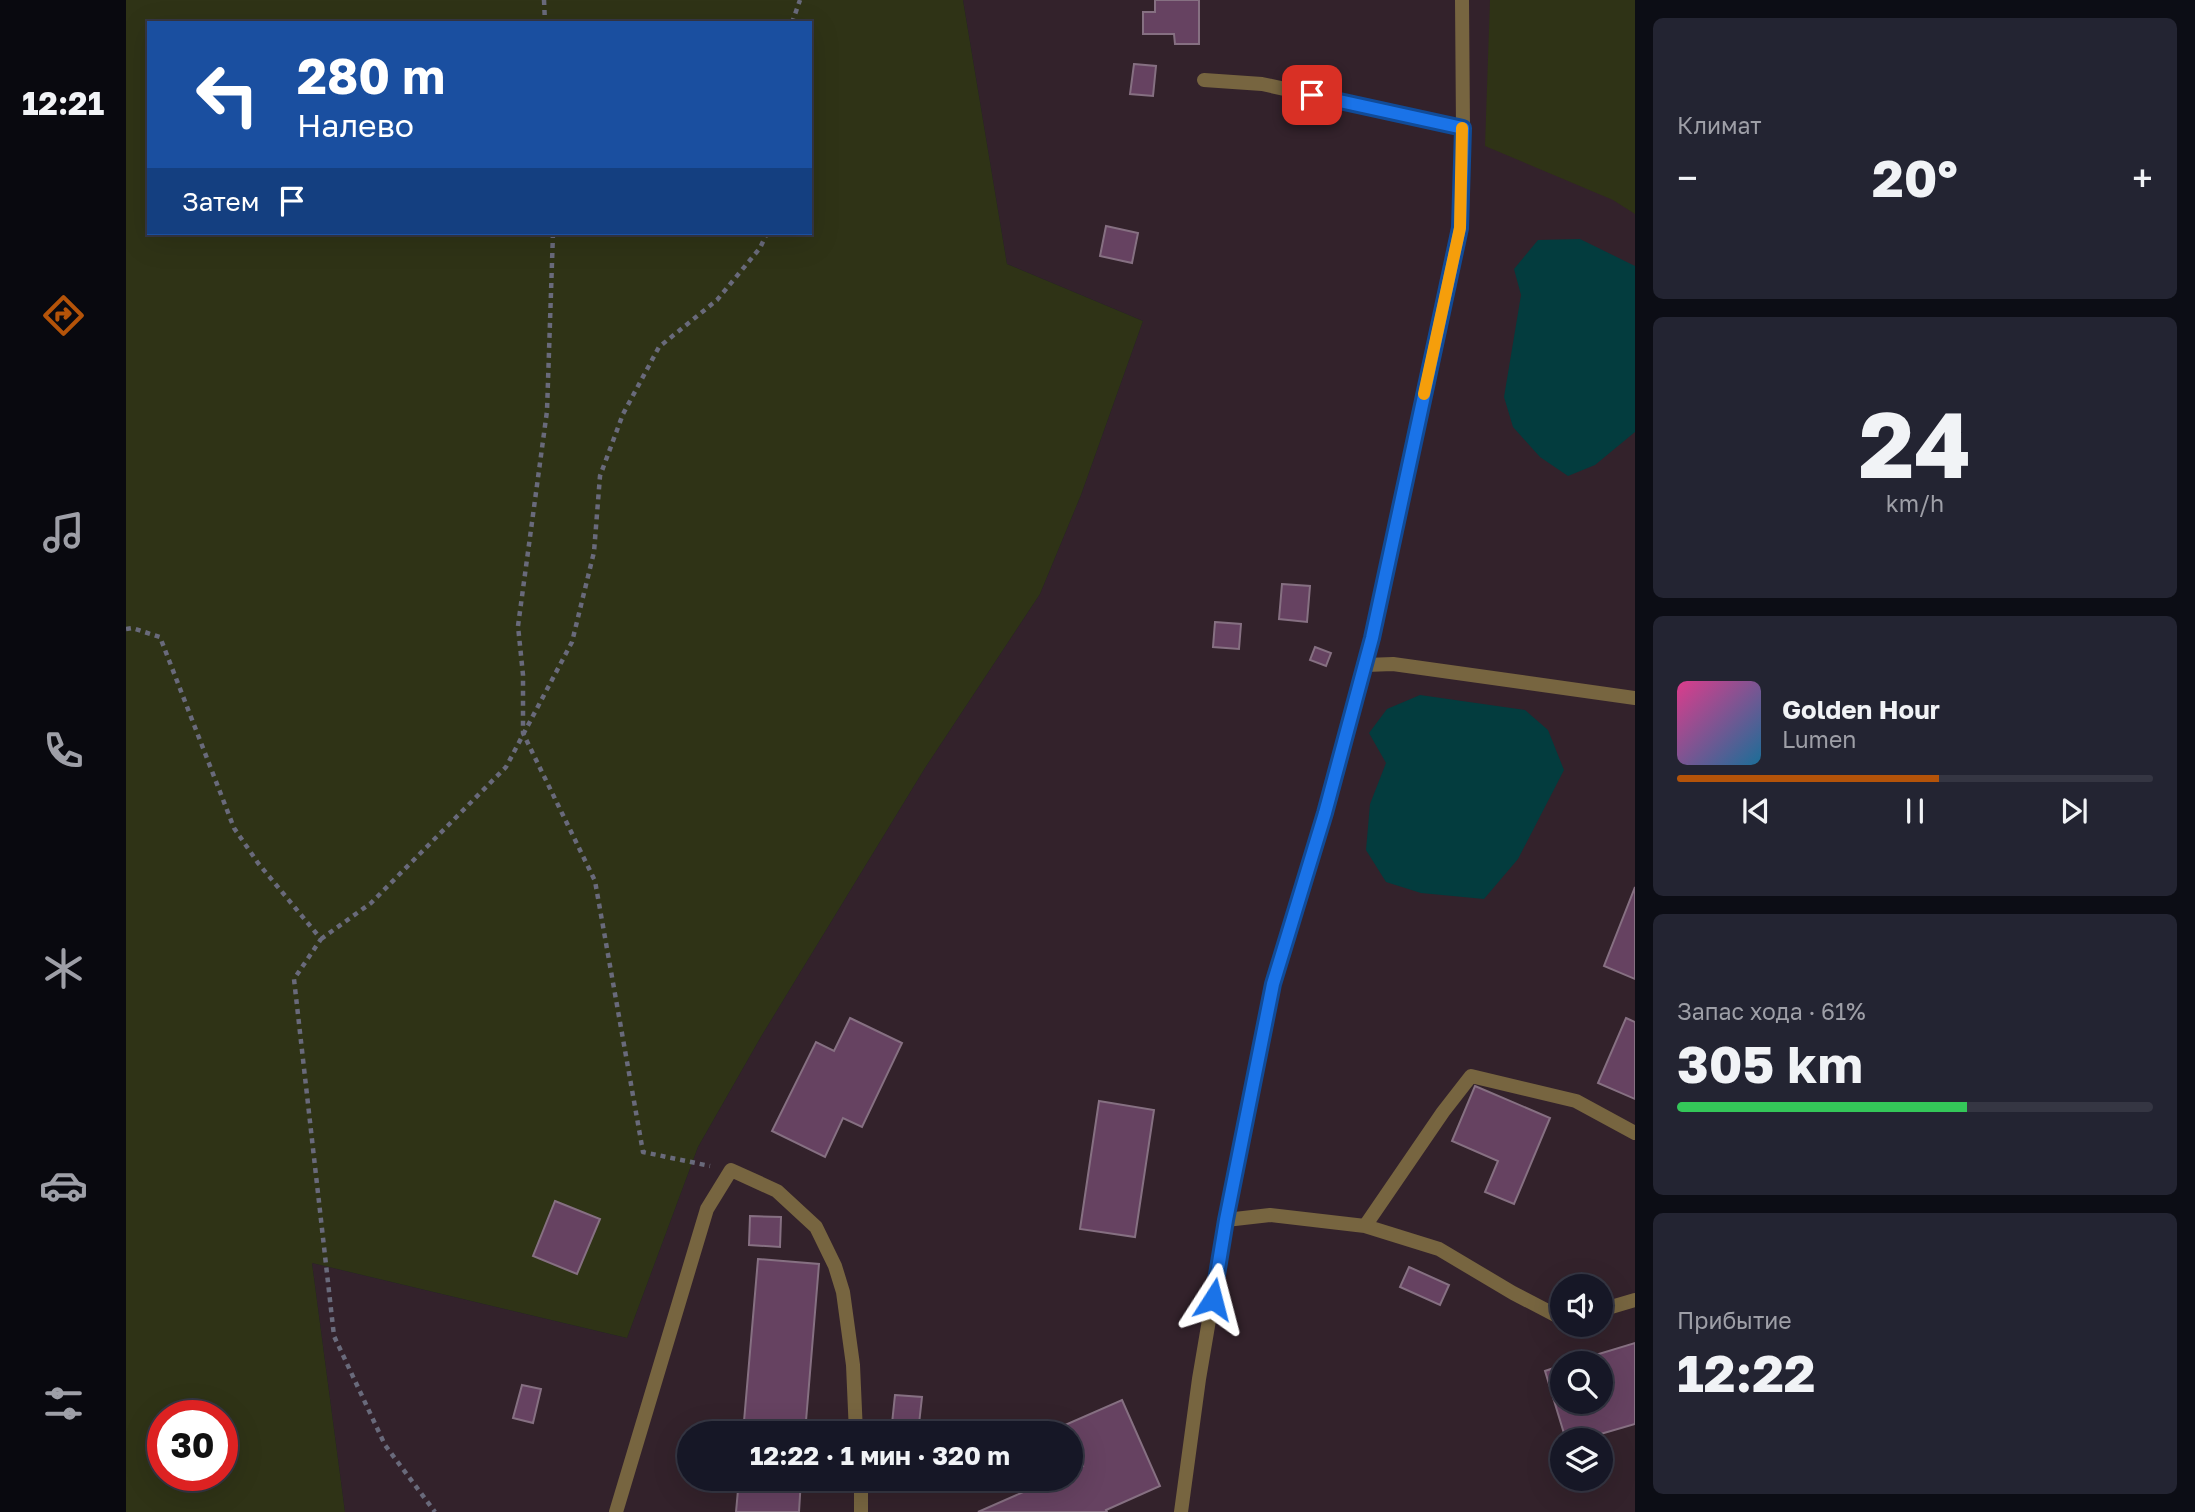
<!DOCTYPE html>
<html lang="ru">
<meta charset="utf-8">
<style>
:root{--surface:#161726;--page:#232432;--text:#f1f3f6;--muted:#9e9fa7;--line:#353643;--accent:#b45309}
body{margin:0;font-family:"Golos Text",sans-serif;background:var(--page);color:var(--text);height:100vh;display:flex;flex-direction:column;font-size:26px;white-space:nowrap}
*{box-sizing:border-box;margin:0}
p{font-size:23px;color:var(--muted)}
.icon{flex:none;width:38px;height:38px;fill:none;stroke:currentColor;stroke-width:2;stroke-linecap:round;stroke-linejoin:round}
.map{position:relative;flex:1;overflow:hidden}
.drawer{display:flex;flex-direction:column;gap:18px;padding:18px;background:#0c0d15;width:560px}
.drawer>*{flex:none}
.banner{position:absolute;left:21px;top:21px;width:665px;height:214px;border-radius:0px;box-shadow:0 7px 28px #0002,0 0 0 2px var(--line);background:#1a4fa0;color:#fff;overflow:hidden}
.tools{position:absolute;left:1424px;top:1274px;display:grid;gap:14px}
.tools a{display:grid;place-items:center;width:63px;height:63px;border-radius:50%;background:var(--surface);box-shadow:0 7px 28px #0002,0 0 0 2px var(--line);font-size:35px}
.speed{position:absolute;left:21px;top:1400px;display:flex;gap:14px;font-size:35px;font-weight:700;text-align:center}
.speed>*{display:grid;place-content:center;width:91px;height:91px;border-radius:50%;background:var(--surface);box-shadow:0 7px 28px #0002,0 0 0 2px var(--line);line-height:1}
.speed .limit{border:10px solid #d22;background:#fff;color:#111}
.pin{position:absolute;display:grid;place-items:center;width:60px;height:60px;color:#fff;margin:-30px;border-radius:14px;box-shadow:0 4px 10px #0006}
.me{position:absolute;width:77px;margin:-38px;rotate:9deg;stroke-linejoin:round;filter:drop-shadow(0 0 5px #0008)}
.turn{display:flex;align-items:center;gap:24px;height:147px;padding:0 35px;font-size:32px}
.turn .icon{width:91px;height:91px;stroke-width:2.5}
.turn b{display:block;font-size:49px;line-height:60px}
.then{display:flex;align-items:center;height:66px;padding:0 35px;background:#0003;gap:14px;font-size:26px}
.big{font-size:52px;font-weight:700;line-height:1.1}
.drawer .card{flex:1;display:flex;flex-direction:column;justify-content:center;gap:10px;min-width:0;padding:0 24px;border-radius:10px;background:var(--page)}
.drawer .dial{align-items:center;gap:0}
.dial b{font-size:91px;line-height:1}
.song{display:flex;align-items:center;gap:21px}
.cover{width:84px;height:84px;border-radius:10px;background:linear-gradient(135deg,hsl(330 70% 55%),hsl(200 70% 35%))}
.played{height:7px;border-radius:4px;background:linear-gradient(90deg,var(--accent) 55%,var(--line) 55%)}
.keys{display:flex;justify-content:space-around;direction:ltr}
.heat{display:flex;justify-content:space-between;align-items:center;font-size:38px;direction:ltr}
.charge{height:10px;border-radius:5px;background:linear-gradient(90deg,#34c759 61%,var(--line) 0)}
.trip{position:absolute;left:551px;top:1421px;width:406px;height:70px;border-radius:35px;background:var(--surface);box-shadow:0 7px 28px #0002,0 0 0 2px var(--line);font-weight:700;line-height:70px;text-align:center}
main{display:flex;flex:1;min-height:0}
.menu{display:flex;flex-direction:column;width:126px;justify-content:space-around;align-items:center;background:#09090f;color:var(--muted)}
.menu .icon{width:49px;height:49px}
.menu .active{color:var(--accent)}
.menu b{font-size:32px;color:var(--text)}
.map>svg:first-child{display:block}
.industrial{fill:#33222b;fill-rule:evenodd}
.green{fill:#2f3316;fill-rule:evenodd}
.water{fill:#033c3e}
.building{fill:#664261;stroke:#867082;stroke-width:2}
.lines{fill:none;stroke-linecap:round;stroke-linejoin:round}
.path{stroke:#696a7b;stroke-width:4.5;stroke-dasharray:5 5;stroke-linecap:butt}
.lane{stroke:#776540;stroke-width:14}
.street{stroke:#776540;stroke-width:14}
.route-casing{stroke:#114b97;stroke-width:18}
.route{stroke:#1a73e8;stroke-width:12}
.slow{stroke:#f59e0b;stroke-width:12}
</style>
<main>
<nav class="menu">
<b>12:21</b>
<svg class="icon active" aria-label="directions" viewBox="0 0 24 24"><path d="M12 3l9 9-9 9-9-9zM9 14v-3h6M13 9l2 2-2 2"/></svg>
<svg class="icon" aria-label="music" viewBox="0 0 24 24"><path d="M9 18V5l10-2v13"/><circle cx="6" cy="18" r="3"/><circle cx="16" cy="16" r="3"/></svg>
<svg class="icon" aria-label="phone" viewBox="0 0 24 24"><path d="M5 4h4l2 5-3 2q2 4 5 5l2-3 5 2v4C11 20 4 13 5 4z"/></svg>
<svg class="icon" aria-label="climate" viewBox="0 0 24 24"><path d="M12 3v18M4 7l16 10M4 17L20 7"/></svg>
<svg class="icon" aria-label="car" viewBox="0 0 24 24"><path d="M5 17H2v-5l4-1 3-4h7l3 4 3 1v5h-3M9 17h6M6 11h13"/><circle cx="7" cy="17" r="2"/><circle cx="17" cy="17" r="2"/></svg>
<svg class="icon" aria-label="filters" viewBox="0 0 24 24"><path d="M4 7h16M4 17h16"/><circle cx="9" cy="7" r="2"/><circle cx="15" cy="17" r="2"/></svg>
</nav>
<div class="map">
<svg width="1509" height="1512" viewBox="0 0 1509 1512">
<rect width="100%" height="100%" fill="#1e1f32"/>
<path class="industrial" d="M837,0H1509V1512H219L186,1263L501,1338L572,1147L636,1035L799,768L914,594L955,495L1017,321L881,264ZM1437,1286H1475V1325H1437ZM1437,1363H1475V1402H1437ZM564,1433H945V1479H564ZM1437,1440H1475V1479H1437Z"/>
<path class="green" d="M0,0H837L881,264L1017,321L955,495L914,594L799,768L636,1035L572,1147L501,1338L186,1263L219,1512H0ZM23,23H684V233H23ZM37,1416H96V1475H37Z
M1364,0H1509V214L1487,200L1359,146Z"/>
<path class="water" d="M1454,239L1509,266V432L1469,465L1442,476L1414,457L1387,427L1378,397L1395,295L1388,269L1412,240Z
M1294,695L1399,710L1422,730L1438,770L1392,859L1358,899L1295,893L1260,882L1240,850L1244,804L1260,763L1243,733L1261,709Z"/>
<path class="building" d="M1029,0H1073V44H1049L1048,34H1017V12H1029Z
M1008,64L1030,66L1027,96L1004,94Z
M980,226L1012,233L1006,263L974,256Z
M1156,584L1184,586L1181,622L1153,619Z
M1089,622L1115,624L1113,649L1087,647Z
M1189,647L1205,653L1200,666L1184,660Z
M1509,887V979L1478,966Z
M724,1018L776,1043L736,1127L717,1118L699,1157L646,1131L690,1042L708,1051Z
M1500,1018L1509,1022V1099L1472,1083Z
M1349,1086L1424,1118L1388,1204L1359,1192L1372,1161L1326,1141Z
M973,1101L1028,1110L1009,1237L954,1229Z
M429,1201L474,1219L451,1274L407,1256Z
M624,1216L655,1217L654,1247L623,1245Z
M632,1259L693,1264L679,1433H617Z
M1283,1267L1323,1285L1314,1305L1274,1287Z
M1509,1343V1424L1454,1440H1440L1419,1371L1437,1365V1402H1475V1363H1443Z
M396,1385L415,1389L407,1423L387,1418Z
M769,1395L796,1397L792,1433H765Z
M996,1400L1034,1486L980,1510L981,1512H852L927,1479H945V1471L957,1466L945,1439V1433H943L939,1425Z
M613,1479H675L673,1512H610Z"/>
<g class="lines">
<path class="path" d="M418,0L419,23
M666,23L674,0
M427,233L421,411L392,626L397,675V733L469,881L517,1152L584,1166
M0,629L6,628L34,637L108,828L132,863L195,939L168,979L208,1336L259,1445L309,1512
M195,939L245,903L380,767L446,642L468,552L474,476L497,414L533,347L591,300L634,248L641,233"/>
<path class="lane" d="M1078,80L1136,84L1337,128
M1100,1220L1144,1215L1239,1226L1317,1112L1345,1076L1450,1101L1509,1133
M1239,1226L1313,1249L1387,1293L1437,1319
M1475,1310L1509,1300
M490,1512L581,1209L605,1170L651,1191L690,1227L709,1266L717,1292L727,1365L730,1433"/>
<path class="street" d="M1240,665L1267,664L1509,698
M735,1512V1490
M1055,1512L1073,1379L1100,1220L1147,984L1199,813L1240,665L1334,228L1337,128L1336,0"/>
</g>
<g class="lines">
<g class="route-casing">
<path id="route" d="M1087,1299L1100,1220L1147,984L1199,813L1246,638L1334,228L1337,128L1186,95"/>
</g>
<use href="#route" class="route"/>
<path class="slow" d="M1298,394L1334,228L1336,128"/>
</g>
</svg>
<div class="tools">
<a><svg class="icon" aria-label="sound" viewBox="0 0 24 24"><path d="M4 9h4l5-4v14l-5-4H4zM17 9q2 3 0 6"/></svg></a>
<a><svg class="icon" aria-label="search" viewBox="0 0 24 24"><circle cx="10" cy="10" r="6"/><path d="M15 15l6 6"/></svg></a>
<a><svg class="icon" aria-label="layers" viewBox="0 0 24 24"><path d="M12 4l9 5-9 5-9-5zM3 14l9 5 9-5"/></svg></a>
</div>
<div class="speed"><div class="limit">30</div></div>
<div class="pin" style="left:1186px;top:95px;background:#d93025"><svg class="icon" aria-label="arrive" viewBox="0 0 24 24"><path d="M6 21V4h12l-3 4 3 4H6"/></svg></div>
<svg class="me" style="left:1087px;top:1299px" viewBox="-20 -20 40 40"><path d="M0-17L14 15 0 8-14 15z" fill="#1a73e8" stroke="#fff" stroke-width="4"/></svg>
<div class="trip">12:22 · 1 мин · 320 m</div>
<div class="banner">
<div class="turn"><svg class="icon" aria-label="left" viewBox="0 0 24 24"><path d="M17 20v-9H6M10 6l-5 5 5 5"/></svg><div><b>280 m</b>Налево</div></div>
<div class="then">Затем<svg class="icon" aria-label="arrive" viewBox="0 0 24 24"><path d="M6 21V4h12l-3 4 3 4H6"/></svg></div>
</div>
</div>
<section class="drawer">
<div class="card"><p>Климат</p>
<div class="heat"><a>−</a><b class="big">20°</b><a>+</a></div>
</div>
<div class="card dial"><b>24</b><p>km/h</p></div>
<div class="card">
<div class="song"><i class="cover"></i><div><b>Golden Hour</b><p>Lumen</p></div></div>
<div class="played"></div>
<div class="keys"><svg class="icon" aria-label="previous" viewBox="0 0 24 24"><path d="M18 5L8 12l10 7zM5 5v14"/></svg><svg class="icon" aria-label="pause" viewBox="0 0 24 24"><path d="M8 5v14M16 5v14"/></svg><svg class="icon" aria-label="next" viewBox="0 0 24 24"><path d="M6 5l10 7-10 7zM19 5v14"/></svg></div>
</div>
<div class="card"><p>Запас хода · 61%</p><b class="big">305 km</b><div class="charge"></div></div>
<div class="card"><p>Прибытие</p><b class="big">12:22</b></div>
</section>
</main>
